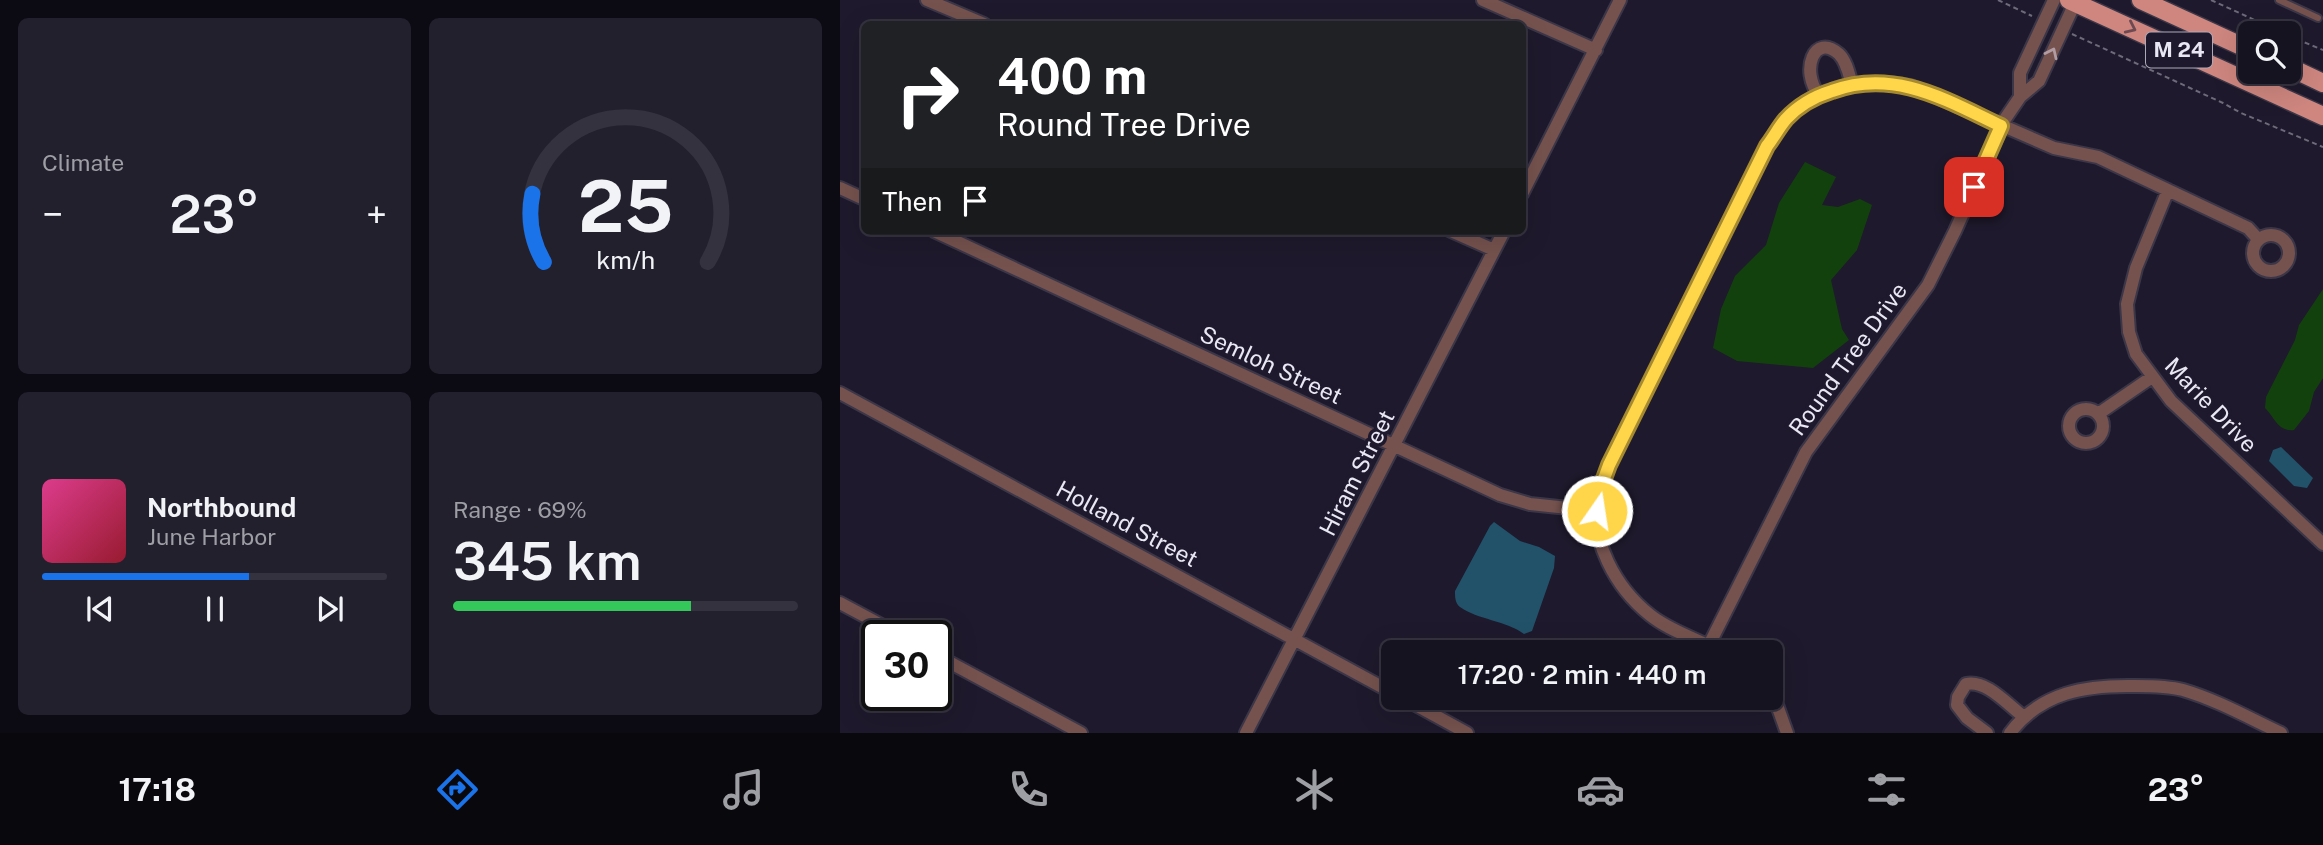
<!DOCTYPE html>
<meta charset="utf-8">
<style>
:root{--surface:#161321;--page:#23202e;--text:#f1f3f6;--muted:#9e9ea5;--line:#35323f;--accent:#1a73e8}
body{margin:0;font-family:"Public Sans",sans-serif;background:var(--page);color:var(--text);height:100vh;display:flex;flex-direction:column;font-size:26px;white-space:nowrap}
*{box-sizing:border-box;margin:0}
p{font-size:23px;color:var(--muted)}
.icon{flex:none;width:38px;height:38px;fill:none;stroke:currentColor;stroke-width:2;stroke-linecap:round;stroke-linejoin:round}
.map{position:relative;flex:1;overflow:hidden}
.details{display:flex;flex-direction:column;gap:18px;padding:18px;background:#0c0a12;width:840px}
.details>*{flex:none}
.guide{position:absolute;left:21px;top:21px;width:665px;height:214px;border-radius:10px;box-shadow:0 7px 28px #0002,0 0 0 2px var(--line);background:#202124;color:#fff;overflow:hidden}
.buttons{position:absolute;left:1398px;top:21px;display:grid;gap:14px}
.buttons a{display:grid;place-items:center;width:63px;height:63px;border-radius:10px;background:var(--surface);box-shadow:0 7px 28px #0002,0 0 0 2px var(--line);font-size:35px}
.speed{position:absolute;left:21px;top:620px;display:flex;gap:14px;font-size:35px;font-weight:700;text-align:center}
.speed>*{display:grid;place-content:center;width:91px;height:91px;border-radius:50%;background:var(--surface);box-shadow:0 7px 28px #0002,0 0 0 2px var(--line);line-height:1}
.speed .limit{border:4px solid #111;border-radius:10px;background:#fff;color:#111}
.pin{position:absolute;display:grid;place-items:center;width:60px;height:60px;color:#fff;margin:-30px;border-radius:14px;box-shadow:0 4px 10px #0006}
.me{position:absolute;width:77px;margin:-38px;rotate:13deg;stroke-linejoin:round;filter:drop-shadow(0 0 5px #0008)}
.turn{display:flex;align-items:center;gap:24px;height:147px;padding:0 21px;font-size:32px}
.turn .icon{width:91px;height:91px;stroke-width:2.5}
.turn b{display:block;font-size:49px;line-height:60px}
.then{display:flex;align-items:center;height:66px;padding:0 21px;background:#0003;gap:14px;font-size:26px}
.big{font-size:52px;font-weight:600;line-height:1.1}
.details .tile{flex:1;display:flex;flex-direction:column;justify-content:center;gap:10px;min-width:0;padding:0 24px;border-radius:10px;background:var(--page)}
.details .dial{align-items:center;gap:0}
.dial svg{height:182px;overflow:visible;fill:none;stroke:var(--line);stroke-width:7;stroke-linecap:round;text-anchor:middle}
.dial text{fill:var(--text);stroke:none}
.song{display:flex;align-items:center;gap:21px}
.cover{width:84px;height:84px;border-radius:10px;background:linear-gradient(135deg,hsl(330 70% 55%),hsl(350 70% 35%))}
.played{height:7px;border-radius:4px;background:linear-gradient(90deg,var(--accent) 60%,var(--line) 60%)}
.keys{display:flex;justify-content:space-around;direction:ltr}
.heat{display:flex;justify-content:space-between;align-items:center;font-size:38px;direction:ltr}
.charge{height:10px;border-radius:5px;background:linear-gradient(90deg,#34c759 69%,var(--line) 0)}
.details .tiles{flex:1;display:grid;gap:18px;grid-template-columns:repeat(2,1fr)}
.trip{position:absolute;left:541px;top:640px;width:402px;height:70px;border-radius:10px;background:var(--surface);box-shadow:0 7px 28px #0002,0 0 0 2px var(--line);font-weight:600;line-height:70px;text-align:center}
.tab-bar{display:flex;height:112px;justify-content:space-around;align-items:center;background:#09080d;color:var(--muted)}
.tab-bar .icon{width:49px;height:49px}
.tab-bar .on{color:var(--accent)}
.tab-bar b{font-size:32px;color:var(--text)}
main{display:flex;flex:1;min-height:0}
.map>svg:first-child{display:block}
.green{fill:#13410e}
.water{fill:#225269}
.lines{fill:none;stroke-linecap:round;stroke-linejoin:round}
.service-casing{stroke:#3b3648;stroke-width:10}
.minor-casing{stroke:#3b3648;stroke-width:16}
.primary-casing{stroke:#3b3648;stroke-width:21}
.path{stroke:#6e6a7b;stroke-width:2;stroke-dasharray:5 3.5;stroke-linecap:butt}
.service{stroke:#75524e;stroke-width:6}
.minor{stroke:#75524e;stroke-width:12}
.primary{stroke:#ce867f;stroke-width:18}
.oneway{stroke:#6d4a51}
.oneway2{stroke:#b09ca2}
.route-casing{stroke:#a68a30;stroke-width:18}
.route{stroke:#ffd54a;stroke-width:12}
.labels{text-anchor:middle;stroke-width:7;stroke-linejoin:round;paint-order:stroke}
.shield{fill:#1e192c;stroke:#ada9b9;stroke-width:2}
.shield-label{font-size:21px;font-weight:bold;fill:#eae7f5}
.street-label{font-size:23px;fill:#eae7f5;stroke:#1e192c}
</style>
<main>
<section class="details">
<div class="tiles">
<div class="tile"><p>Climate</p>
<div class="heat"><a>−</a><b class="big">23°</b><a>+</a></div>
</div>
<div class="tile dial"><svg viewBox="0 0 100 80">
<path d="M14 69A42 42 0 1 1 86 69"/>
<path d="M14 69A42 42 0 0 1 9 39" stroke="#1a73e8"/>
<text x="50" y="56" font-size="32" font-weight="700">25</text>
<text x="50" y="72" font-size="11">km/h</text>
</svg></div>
<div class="tile">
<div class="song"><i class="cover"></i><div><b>Northbound</b><p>June Harbor</p></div></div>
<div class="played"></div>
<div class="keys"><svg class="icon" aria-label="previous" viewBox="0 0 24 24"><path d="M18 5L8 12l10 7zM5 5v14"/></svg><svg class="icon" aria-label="pause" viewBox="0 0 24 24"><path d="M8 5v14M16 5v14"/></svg><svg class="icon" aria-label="next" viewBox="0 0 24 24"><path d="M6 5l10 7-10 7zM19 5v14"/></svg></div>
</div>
<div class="tile"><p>Range · 69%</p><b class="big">345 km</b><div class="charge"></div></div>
</div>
</section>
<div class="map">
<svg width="1483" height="733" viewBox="0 0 1483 733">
<rect width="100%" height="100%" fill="#1e192c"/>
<path class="green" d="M965,162L996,177L982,205L998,207L1020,199L1032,205L1017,250L991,280L1002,329L1009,340L973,368L897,361L873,348L881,309L895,276L926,245L939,203Z
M1483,289V378L1474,392L1469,411L1454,430C1438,432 1435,418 1425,408L1426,397L1455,340L1459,325Z"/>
<path class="water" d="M1441,447L1473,478L1467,488L1454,486L1429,461L1433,450Z
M654,522L680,541L699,547L715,556L714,568L692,631L684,634C665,620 638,620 620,607C615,603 615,597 615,591L650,526Z"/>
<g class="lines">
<g class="service-casing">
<path id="service" d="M1439,0L1478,18"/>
</g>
<g class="minor-casing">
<path id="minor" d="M87,0L144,24
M643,0L756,50
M979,95C960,71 974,32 999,54C1007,62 1009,75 1012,85
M1180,97V73L1214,0
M0,188L24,199
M1328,190L1296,268L1287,304L1289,332L1296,354L1331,401L1483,544
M682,194L780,0
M94,231L660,495L690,504L757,511
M611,231L654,250
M1413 253a18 18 0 1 1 36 0a18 18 0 1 1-36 0Z
M0,393L553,693
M1229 426a17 17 0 1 1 34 0a17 17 0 1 1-34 0Z
M1258,414L1312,377
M0,603L60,635
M869,645L966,452L1088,285L1115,231L1165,119L1180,97L1199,81L1235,3
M882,653C859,639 831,632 810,615C776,588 749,540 758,496C760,486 765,475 769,465L927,146C934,137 940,127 947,118C978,84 1028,78 1071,86L1214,148L1258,157L1408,228L1418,239
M96,655L241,733
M931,697L937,705L947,733
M563,698L627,733
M406,733L664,231
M1147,733L1127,718L1117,705L1118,697L1126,684C1146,679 1168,705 1183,716
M1170,733C1201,692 1246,685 1295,686C1311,686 1328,686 1343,690C1377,700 1409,718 1441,733"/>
</g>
<g class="primary-casing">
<path id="primary" d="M1229,0L1483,116
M1301,0L1410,50
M1449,67L1483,83"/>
</g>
<path class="path" d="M1158,0L1192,16
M1371,0L1443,33
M1232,34L1383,103L1401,113L1483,147
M1449,36L1483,50"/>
<use href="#service" class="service"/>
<use href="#minor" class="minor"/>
<use href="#primary" class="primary"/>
</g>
<defs><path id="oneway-chevron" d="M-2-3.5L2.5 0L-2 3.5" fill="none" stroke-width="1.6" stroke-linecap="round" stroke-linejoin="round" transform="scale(1.75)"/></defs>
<use class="oneway" href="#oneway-chevron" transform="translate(1291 28) rotate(25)"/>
<use class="oneway2" href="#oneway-chevron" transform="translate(1212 53) rotate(-65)"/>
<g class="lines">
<g class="route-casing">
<path id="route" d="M757,511L758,495L769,465L927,146C934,137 939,127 946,119C958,106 976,96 992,91C1054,68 1106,100 1161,126L1134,187"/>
</g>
<use href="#route" class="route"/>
</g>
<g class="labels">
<rect class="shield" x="1306" y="32.5" width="66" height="35" rx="5"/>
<g class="shield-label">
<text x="1339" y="57">M 24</text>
</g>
<g class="street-label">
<text transform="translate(1008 359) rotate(-54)" y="8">Round Tree Drive</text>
<text transform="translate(431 365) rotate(25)" y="8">Semloh Street</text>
<text transform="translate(1371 405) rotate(46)" y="8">Marie Drive</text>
<text transform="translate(517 473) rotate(-63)" y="8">Hiram Street</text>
<text transform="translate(287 524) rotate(28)" y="8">Holland Street</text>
</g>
</g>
</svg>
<div class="buttons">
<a><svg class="icon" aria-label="search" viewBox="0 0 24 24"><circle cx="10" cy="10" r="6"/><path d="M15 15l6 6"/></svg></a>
</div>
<div class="speed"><div class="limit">30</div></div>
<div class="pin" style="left:1134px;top:187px;background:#d93025"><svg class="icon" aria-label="arrive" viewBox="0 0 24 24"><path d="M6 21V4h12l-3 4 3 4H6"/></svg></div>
<svg class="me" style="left:757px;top:511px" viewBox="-20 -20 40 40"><circle r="17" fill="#ffd54a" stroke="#fff" stroke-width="3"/><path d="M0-11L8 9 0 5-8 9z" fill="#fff"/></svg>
<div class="trip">17:20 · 2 min · 440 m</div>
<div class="guide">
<div class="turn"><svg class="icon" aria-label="right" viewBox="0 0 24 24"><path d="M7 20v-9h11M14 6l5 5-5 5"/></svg><div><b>400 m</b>Round Tree Drive</div></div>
<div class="then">Then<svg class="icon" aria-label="arrive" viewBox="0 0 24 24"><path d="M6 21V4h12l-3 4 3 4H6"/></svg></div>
</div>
</div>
</main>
<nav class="tab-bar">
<b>17:18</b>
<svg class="icon on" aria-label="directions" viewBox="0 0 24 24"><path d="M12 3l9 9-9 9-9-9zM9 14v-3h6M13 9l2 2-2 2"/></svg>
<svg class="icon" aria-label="music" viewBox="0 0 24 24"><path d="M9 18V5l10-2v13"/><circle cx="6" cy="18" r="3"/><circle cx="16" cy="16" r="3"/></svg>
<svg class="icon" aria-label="phone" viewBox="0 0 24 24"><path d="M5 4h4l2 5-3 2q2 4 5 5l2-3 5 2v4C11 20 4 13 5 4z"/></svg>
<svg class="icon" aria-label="climate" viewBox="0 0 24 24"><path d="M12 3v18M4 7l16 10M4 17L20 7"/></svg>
<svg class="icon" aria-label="car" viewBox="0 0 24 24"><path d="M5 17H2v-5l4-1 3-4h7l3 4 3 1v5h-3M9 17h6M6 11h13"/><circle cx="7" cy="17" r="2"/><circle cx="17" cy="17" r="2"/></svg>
<svg class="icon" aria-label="filters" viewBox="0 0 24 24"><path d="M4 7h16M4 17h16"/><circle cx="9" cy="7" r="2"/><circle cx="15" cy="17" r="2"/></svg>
<b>23°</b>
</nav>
